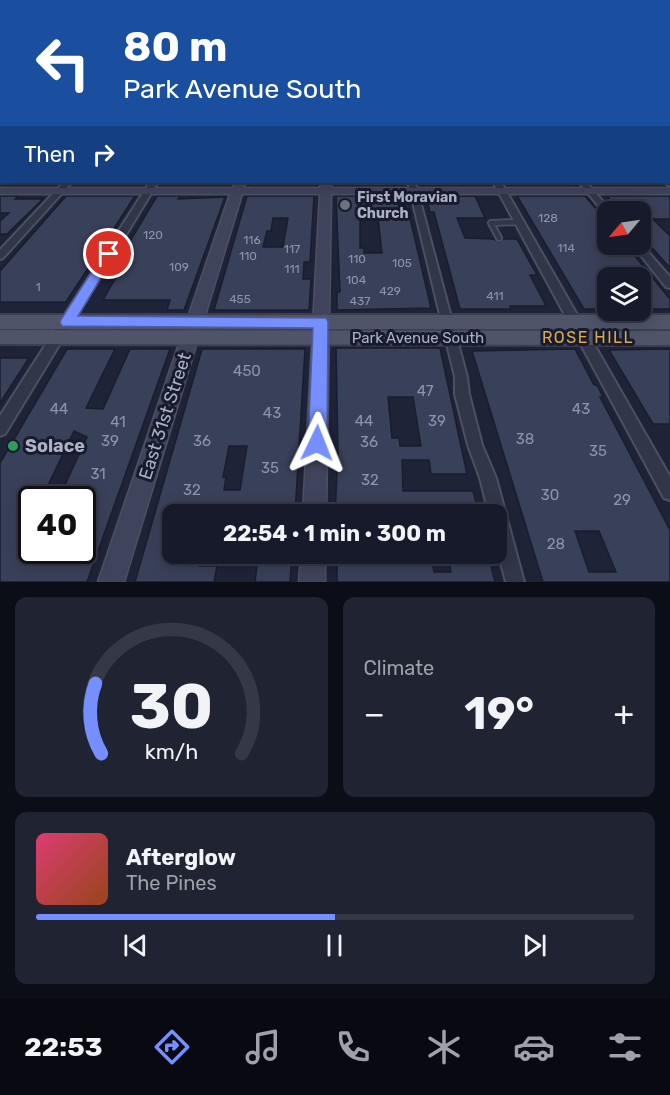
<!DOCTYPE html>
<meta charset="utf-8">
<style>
:root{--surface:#161a2a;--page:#1f2332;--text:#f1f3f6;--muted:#9ea1a8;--line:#353847;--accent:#768fff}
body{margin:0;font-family:Rubik,sans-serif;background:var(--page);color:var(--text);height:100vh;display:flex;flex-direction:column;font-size:22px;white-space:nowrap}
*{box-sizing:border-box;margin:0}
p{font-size:20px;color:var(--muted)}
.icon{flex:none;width:33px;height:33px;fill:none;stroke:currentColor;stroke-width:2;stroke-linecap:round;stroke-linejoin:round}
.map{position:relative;height:582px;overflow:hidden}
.panel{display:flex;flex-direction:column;gap:15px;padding:15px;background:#0c0e17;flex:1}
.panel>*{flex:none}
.guide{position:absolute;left:0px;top:0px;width:670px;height:183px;box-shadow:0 3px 15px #0003,0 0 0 2px var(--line);background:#1a4fa0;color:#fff;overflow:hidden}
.needle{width:39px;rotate:241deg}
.tools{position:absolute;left:597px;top:201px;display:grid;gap:12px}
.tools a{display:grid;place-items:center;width:54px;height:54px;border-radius:12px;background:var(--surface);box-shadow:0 3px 15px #0003,0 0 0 2px var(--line);font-size:30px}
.speed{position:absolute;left:18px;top:486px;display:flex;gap:12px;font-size:30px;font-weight:700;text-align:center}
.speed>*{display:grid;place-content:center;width:78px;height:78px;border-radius:50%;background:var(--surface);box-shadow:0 3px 15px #0003,0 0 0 2px var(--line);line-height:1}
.speed .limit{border:3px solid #111;border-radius:9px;background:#fff;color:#111}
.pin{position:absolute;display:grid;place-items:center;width:51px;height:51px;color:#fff;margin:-26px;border:3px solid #fff;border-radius:50%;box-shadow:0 2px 6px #0007}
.me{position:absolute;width:66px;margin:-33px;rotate:2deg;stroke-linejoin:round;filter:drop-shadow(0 0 4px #0008)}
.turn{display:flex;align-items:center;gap:21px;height:126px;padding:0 24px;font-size:27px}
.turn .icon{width:78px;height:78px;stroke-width:2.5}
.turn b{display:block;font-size:42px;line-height:51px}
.then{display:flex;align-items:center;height:57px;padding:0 24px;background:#0003;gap:12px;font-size:22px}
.big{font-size:45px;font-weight:700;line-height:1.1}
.panel .tile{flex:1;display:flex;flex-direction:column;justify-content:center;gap:9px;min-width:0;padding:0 21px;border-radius:12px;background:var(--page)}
.panel .dial{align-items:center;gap:0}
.dial svg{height:156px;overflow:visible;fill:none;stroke:var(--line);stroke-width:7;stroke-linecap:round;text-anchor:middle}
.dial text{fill:var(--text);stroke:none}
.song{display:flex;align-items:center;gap:18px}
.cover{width:72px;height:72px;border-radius:9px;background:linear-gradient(135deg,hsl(340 70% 55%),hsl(20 70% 35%))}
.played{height:6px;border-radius:3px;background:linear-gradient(90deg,var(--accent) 50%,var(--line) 50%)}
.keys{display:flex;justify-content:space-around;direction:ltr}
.heat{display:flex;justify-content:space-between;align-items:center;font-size:33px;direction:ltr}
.panel .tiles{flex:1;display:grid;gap:15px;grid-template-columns:1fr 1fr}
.tile:last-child{grid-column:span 2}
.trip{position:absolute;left:162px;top:504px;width:345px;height:60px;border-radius:12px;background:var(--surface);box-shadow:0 3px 15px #0003,0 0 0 2px var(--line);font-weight:700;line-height:60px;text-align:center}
.tab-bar{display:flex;height:96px;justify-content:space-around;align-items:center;background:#090a11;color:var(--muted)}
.tab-bar .icon{width:42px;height:42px}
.tab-bar .selected{color:var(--accent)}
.tab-bar b{font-size:27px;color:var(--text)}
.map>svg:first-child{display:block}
.building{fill:#394059;stroke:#191d2f;stroke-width:1.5;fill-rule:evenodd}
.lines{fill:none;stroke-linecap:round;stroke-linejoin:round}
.lane-casing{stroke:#4c5064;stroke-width:8}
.street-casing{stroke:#4c5064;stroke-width:4}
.secondary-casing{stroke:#4c5064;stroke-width:3}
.primary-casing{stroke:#3b3f52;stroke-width:4}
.highway-casing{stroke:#393d50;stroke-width:2}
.lane{stroke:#313648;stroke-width:4.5}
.street{fill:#313648;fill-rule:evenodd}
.secondary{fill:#3f445c;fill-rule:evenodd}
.primary{fill:#4f5469;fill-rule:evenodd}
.highway{fill:#6f694d;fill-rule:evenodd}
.route{fill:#768fff;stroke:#4d5da6;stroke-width:1.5}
.worship-dot{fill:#6b7280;stroke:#171b2d;stroke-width:2}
.leisure-dot{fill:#2e9e5b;stroke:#171b2d;stroke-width:2}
.labels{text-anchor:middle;stroke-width:6;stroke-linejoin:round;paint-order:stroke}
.number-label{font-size:12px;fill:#8e94ab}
.far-poi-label{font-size:14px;font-weight:bold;fill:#abb0c6;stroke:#171b2d;text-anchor:start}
.street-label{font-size:15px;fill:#abb0c6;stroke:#171b2d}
.near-number-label{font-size:15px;fill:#8e94ab}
.neighbourhood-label{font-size:16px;letter-spacing:1.5px;fill:#dcaa4f;stroke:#171b2d}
.near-street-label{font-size:18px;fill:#abb0c6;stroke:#171b2d}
.near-poi-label{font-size:18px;font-weight:bold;fill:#abb0c6;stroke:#171b2d;text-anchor:start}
</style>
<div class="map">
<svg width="670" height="582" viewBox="0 0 670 582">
<rect width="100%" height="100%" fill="#1e2338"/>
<path class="building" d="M79,182H145L142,186H76Z
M251,182H315V186H250Z
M336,182H393L394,186H336Z
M422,182H467L469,186H423Z
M508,182H573L577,186H510Z
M594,182H661L665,186H598Z
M0,196H18L15,199H43L7,234H0V221L9,213H0Z
M66,196H135L66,302H0V271Z
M157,196H180L178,199L225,197L184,310H167L170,300H103L127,258H120Z
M247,196H314L310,262H304L303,279H311L309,310H214ZM273,218H288L283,247H263L267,231H271Z
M336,196H397L401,214H409L431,308L337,310V292H340ZM360,218H378L382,253H364V248H360Z
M475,196L485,218H457L465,238L494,239L499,242L503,239H517L537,275H530L546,306H510L511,309H460L434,212H430L426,197Z
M517,196H585L608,223V244H625L670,299V309H640V278H608V309H584Z
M607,196H670V219H653L670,236V268L640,234V212H621Z
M336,348H440L467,474H431L429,460H402L403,491H473L479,514H335L338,453ZM388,397H413L421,446H400L399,438H392Z
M67,349H115L86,408L103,409L130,349H170L87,582H0V463ZM74,431L87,437L58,500H82V550H19L32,525V500H41Z
M202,349H305L295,514H172V554H196L195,560H200L199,566H217L214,582H135ZM229,446H247L240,490H224L226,477H223Z
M575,349L594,385H597L603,397H600L670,530V582H543L472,351ZM575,531H599L616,572H589Z
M670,349V424H653L609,350Z
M0,358H29L0,403Z
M223,554H292L290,582H255L257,565L221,564Z
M337,554H386L387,561H432L434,572H451L448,554H488L495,582H337Z"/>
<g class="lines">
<g class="lane-casing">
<path id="lane" d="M499,238L491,223L520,222"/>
</g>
<g class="street-casing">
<path id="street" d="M2,104V108L0,109V105Z
M669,121H670V125H669Z
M669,180L670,181V186L663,182Z
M64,182H72L3,258L0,259V250Z
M150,182H158L5,434L0,436V416Z
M408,182H415L467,377L469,394L482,445L496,478L524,582H506L496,544V514H489L480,478L468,445L455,394V377Z
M493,182H501L670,477V500L664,498Z
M579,182H586L612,212H608V214H605Z
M640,243L670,277V288L666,287L632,244Z"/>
</g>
<g class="secondary-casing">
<path id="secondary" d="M235,182H245L244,188H320L321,182H331V188H670V194H331L326,514H303L320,194H242L124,582H98L230,194H0V188H233Z
M301,554H325V582H299Z"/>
</g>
<g class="primary-casing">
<path id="primary" d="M0,116H2V122H0Z
M669,116H670V122H669Z
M0,157H2L0,164Z
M0,315H670V329H0Z
M0,330L670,331V345L0,344Z"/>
</g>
<g class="highway-casing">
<path id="highway" d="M0,90H2V96H0Z"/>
</g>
<use href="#lane" class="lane"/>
<use href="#street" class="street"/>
<use href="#secondary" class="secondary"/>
<use href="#primary" class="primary"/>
<use href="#highway" class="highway"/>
</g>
<linearGradient id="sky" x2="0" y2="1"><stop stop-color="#10131f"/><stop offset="0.51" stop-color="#3b455e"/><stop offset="1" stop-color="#3b455e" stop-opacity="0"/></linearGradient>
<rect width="670" height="168" fill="url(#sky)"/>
<path class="route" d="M109,250L115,254L78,316L326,318L328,322L327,443L324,449L317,452L310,449L308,443L313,328L62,326L60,322L62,318L105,251Z"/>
<circle class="worship-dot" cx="345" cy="205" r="6"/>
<circle class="leisure-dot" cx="13" cy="446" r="6"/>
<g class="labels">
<g class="number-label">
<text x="548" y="222">128</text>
<text x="153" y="239">120</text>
<text x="252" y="244">116</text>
<text x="566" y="252">114</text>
<text x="292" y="253">117</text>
<text x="248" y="260">110</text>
<text x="357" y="263">110</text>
<text x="402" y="267">105</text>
<text x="179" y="271">109</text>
<text x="292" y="273">111</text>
<text x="356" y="284">104</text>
<text x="38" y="291">1</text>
<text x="390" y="295">429</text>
<text x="495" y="300">411</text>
<text x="240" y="303">455</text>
<text x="360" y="305">437</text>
</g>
<g class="far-poi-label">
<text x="357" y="202">First Moravian<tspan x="357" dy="16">Church</tspan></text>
</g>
<g class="street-label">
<text x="418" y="343">Park Avenue South</text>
</g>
<g class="near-number-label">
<text x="247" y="376">450</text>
<text x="425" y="396">47</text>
<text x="59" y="414">44</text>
<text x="581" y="414">43</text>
<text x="272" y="418">43</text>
<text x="364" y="426">44</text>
<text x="437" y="426">39</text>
<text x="118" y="427">41</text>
<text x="525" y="444">38</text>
<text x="110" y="446">39</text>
<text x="202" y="446">36</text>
<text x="369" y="447">36</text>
<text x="598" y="456">35</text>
<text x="270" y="473">35</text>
<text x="98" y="479">31</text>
<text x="370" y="485">32</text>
<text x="192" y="495">32</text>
<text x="550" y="500">30</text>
<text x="622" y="505">29</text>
<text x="556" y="549">28</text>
</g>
<g class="neighbourhood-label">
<text x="588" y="343">ROSE HILL</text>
</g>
<g class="near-street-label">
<text transform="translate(165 416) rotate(-72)" y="6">East 31st Street</text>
</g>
<g class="near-poi-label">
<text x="25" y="452">Solace</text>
</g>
</g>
</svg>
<div class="tools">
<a><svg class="needle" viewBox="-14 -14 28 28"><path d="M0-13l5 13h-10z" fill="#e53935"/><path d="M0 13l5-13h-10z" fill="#9ea1a8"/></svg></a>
<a><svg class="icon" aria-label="layers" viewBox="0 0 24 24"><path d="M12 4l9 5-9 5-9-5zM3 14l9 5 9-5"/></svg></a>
</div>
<div class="speed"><div class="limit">40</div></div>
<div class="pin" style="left:109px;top:254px;background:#d93025"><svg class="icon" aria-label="arrive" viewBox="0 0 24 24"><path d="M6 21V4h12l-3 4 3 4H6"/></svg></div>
<svg class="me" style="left:317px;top:443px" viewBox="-20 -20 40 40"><path d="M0-17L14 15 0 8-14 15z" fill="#768fff" stroke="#fff" stroke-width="4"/></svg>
<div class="trip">22:54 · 1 min · 300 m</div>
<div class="guide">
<div class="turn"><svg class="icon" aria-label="left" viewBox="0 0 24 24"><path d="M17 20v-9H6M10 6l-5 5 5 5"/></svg><div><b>80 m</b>Park Avenue South</div></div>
<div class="then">Then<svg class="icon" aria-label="right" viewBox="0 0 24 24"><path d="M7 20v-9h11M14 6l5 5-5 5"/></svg></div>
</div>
</div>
<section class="panel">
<div class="tiles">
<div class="tile dial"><svg viewBox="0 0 100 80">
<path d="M14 69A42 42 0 1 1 86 69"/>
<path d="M14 69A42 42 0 0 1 11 33" stroke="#768fff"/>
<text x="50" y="56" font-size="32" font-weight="700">30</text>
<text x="50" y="72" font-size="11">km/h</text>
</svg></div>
<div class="tile"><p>Climate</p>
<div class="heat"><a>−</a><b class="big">19°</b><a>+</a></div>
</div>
<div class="tile">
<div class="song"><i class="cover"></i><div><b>Afterglow</b><p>The Pines</p></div></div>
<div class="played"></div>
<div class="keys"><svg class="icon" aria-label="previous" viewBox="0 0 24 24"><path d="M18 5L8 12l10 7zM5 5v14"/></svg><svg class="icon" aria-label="pause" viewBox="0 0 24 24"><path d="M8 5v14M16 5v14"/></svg><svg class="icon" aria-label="next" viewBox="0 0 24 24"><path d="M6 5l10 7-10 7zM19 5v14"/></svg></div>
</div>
</div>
</section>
<nav class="tab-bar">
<b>22:53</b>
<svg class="icon selected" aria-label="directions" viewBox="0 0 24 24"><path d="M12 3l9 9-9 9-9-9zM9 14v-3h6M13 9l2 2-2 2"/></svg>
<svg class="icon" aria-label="music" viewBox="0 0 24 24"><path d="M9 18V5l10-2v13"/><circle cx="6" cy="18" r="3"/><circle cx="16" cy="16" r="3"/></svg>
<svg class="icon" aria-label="phone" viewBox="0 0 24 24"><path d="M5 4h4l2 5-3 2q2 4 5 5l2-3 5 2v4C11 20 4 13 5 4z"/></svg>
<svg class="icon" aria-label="climate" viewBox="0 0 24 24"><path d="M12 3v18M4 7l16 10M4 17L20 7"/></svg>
<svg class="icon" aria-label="car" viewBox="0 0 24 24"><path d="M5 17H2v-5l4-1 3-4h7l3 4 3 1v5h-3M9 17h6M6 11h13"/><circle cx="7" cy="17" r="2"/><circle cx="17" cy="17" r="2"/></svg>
<svg class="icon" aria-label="filters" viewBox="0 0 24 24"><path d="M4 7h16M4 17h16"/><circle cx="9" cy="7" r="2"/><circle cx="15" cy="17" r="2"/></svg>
</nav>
